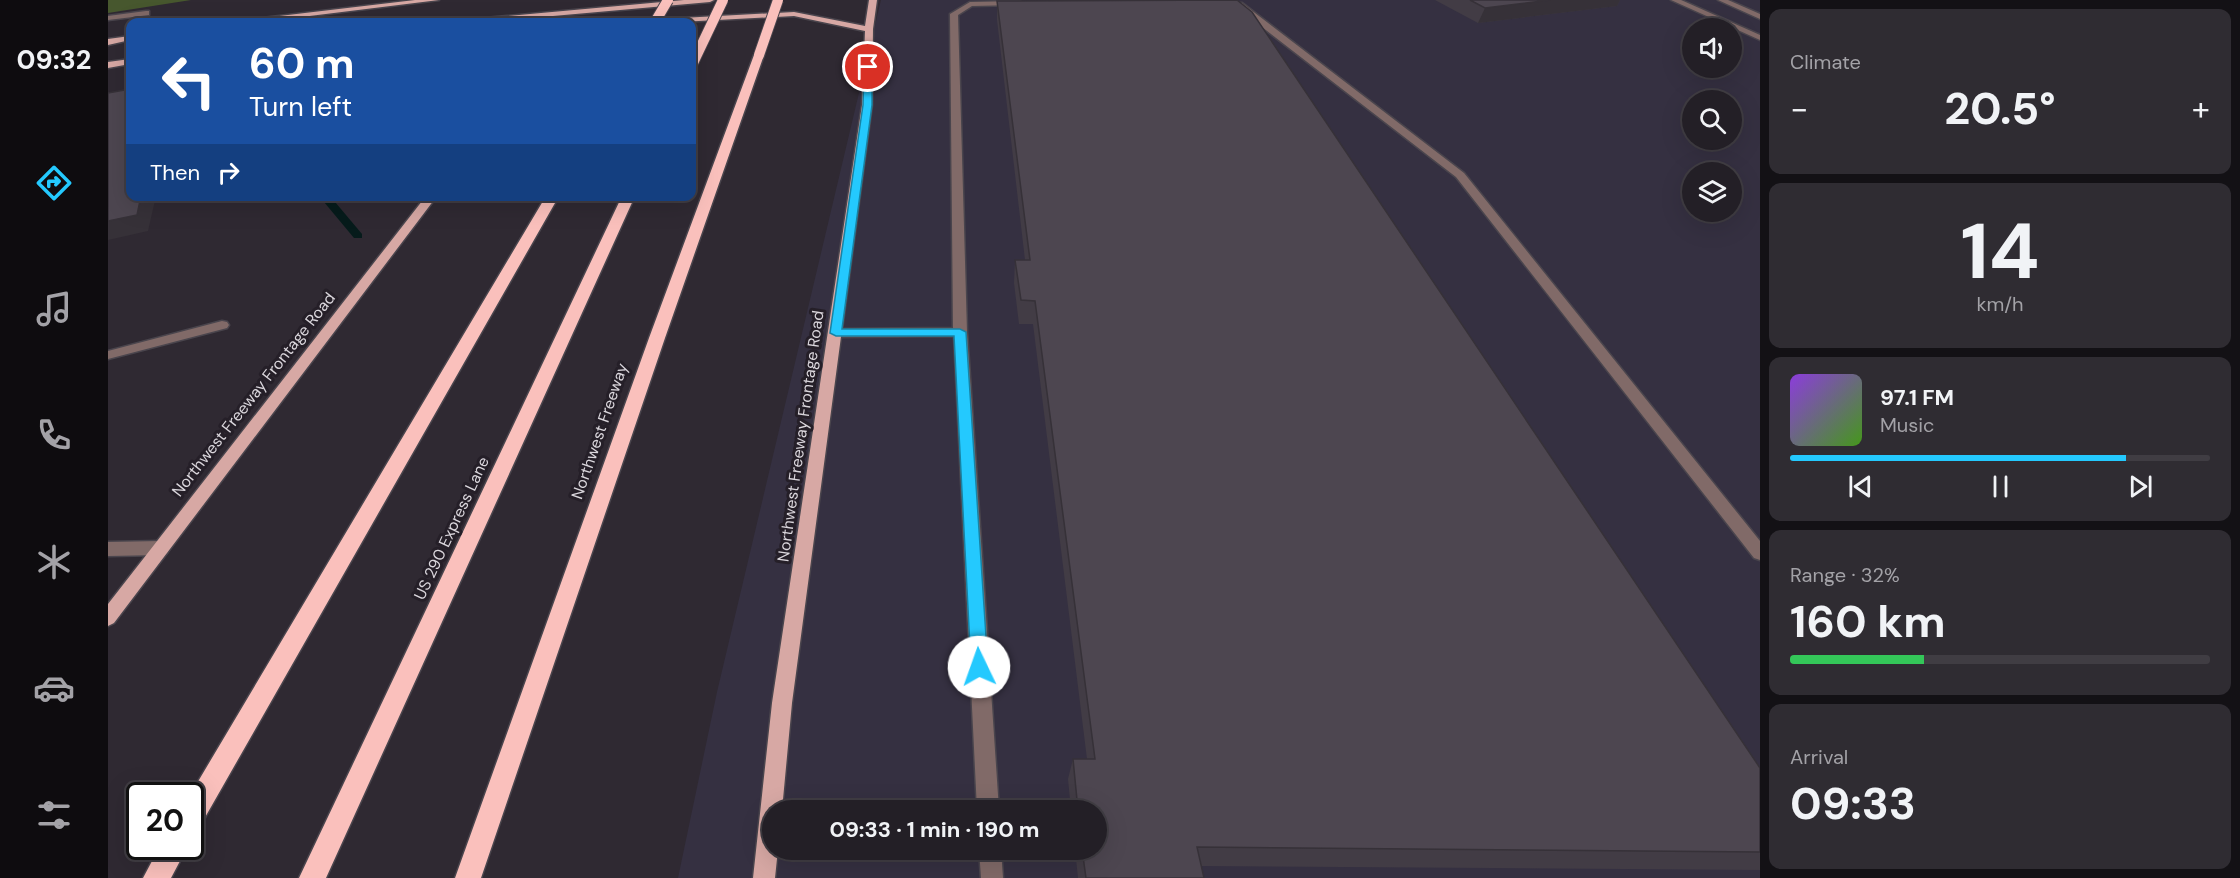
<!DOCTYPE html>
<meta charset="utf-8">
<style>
:root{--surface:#231f26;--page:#2f2c32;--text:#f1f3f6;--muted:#a3a2a7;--line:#403d43;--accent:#24c9fe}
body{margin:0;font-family:"DM Sans",sans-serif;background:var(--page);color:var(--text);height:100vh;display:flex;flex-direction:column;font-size:22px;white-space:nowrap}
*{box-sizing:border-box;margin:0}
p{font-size:20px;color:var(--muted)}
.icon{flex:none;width:33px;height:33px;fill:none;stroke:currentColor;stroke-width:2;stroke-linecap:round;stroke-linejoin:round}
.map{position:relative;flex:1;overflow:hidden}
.drawer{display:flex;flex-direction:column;gap:9px;padding:9px;background:#131115;width:480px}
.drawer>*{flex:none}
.hud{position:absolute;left:18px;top:18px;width:570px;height:183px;border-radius:12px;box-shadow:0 6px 24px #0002,0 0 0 2px var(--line);background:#1a4fa0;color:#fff;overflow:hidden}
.controls{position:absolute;left:1574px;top:18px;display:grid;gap:12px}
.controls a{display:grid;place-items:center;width:60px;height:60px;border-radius:50%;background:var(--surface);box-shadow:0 6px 24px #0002,0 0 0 2px var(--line);font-size:30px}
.speed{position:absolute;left:18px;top:782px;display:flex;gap:12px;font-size:30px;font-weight:700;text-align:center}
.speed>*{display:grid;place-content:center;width:78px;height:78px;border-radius:50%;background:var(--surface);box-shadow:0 6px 24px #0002,0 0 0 2px var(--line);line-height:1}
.speed .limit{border:3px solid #111;border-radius:9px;background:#fff;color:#111}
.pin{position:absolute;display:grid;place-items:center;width:51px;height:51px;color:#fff;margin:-26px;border:3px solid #fff;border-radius:50%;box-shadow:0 2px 6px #0007}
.me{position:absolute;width:66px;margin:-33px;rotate:357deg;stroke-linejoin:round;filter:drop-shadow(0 0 4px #0008)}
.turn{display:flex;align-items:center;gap:21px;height:126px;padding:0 24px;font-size:27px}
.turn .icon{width:78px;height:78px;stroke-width:2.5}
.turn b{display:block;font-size:42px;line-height:51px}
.then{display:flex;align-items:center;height:57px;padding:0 24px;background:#0003;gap:12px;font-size:22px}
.big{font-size:45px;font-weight:700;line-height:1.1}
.drawer .card{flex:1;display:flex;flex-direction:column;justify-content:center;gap:9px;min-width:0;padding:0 21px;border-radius:12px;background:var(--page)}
.drawer .dial{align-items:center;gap:0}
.dial b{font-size:78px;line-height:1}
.song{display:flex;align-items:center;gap:18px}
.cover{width:72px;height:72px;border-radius:9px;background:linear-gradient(135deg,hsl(270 70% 55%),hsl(100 70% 35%))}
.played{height:6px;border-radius:3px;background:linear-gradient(90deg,var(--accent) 80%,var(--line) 80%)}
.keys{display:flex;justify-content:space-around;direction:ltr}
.heat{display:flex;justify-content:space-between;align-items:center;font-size:33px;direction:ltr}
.charge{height:9px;border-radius:4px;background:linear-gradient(90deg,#34c759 32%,var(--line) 0)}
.trip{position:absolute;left:654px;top:800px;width:345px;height:60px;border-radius:30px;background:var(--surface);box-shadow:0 6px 24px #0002,0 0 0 2px var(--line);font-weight:700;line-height:60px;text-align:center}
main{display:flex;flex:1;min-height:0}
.tab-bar{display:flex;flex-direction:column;width:108px;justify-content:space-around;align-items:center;background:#0e0c0f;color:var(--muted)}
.tab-bar .icon{width:42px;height:42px}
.tab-bar .on{color:var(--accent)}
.tab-bar b{font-size:27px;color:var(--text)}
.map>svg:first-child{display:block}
.industrial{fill:#353041;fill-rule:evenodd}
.forest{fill:#47572e}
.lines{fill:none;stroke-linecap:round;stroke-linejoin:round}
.stream{fill:#061b1b;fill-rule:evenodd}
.minor-casing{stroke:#4a454d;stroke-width:3}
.major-casing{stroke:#4a454d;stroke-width:3}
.highway-casing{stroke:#4a454d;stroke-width:3}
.minor{fill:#816a68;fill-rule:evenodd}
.major{fill:#d7a8a4;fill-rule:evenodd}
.highway{fill:#fac0bc;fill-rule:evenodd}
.highway-bridge-casing{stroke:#4a454d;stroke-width:12;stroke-linecap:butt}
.highway-bridge{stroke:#fac0bc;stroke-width:10}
.wall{fill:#423c45}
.shaded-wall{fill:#363138}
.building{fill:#4d4650;stroke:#363138;stroke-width:1.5}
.route{fill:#24c9fe;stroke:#1783a5;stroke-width:1.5}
.labels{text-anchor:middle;stroke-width:6;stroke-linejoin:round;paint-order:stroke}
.street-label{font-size:16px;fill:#dad6dc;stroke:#251f28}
</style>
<main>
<nav class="tab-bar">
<b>09:32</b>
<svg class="icon on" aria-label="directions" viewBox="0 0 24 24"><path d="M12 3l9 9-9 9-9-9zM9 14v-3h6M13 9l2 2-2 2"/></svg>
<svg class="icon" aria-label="music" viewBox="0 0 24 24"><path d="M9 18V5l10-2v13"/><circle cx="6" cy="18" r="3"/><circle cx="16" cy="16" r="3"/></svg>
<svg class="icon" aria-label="phone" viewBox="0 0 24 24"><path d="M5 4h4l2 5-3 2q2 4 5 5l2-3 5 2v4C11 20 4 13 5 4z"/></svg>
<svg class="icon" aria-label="climate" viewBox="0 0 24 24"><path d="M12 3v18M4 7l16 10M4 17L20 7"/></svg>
<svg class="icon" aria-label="car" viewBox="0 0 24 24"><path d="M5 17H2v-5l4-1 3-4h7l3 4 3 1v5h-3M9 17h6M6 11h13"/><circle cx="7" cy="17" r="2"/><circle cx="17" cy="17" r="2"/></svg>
<svg class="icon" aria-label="filters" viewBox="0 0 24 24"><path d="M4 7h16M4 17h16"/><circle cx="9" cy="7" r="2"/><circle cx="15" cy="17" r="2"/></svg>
</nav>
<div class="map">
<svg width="1652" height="878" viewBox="0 0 1652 878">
<rect width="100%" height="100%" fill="#2f2932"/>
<path class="industrial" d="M773,0H1652V878H570L609,692ZM1584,28H1623V68H1584ZM1584,100H1623V140H1584ZM1584,172H1623V212H1584ZM664,810H988V849H664Z"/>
<path class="forest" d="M0,0H83L0,13Z"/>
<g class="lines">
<path class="stream" d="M211,196H222L254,234V238H246Z"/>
<g class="minor-casing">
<path id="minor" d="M1563,0H1573L1652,35V40Z
M1610,0H1620L1652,14V19Z
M912,1L913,3L909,5L864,6L850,15L859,332L891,810H869L846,336L728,337L721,333L728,329L845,328L842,14L862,2Z
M1128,3H1134L1356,173L1652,541V560L1646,558L1348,177L1128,7Z
M38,11H41V15L0,20V16Z
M114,321L119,322L121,325L119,328L0,359V351Z
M53,541L59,543L61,548L59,553L53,555L0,556V542Z
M871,849H893L895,878H873Z"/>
</g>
<g class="major-casing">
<path id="major" d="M307,0H331L153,22H133L137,20Z
M576,0H606L602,2L376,22H351L355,20Z
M761,0H769L765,29L764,105L684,703L674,810H664V849H670L667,878H645L664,703L754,105L757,31L686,16L572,22H533L537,20L686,12L757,26Z
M22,36V40L0,45V39Z
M22,59V64L0,68V62Z
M318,196H329L6,623L0,626V604Z"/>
</g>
<g class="highway-casing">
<path id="highway" d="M651,52L656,55L557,338L373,878H347L541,338L646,55Z
M438,196H451L91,828L82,832V795Z
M514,196H527L218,878H191Z
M52,846H80L63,878H35Z"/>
</g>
<use href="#minor" class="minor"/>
<use href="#major" class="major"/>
<use href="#highway" class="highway"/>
<g class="highway-bridge-casing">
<path id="highway-bridge" d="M547,22L560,0
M651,55L670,0
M585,63L615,0"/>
</g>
<use href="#highway-bridge" class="highway-bridge"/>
</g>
<path class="wall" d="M1327,0H1512L1509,6L1370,23Z
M889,1L1652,768V870L1093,866L1096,878H970L967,849H988V810H963L960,779L965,759H979L925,324H911L906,283L907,260H917L889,20Z"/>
<path class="shaded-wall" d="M1442,0H1512L1509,6L1370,23L1377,8Z
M33,196H48L40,231L0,240V221Z"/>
<path class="building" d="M1129,0L1144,12L1652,768V852L1089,847L1096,878H978L974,849H988V810H970L965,759H987L927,301L913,300L907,260H922L889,1Z
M1362,0H1442L1377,8Z
M22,89V196H33L29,215L0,221V93Z"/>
<path class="route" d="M760,65L764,67V105L734,329H852L858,332L880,667L877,672L871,674L865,672L863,667L846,336H728L722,333L755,105L756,67Z"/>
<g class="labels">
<g class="street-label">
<text transform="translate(145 394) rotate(-52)" y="6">Northwest Freeway Frontage Road</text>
<text transform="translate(491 431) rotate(-71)" y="6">Northwest Freeway</text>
<text transform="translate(692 436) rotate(-82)" y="6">Northwest Freeway Frontage Road</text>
<text transform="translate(343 528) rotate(-65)" y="6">US 290 Express Lane</text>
</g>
</g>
</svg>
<div class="controls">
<a><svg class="icon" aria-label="sound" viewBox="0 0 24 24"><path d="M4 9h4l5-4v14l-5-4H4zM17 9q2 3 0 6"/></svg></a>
<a><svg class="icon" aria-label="search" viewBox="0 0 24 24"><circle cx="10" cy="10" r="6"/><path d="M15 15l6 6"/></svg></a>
<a><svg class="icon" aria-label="layers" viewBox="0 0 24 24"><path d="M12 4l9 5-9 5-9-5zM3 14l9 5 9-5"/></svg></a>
</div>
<div class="speed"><div class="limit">20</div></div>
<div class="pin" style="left:760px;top:67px;background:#d93025"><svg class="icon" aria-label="arrive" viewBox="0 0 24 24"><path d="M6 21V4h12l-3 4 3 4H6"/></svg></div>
<svg class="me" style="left:871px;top:667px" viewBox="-20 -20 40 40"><circle r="19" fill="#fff"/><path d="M0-13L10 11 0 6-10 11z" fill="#24c9fe"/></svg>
<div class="trip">09:33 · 1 min · 190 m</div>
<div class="hud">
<div class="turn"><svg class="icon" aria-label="left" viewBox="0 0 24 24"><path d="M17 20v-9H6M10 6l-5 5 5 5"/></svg><div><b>60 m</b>Turn left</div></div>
<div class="then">Then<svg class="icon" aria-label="right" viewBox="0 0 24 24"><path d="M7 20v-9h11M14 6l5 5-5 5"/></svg></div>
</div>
</div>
<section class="drawer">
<div class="card"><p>Climate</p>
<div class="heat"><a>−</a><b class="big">20.5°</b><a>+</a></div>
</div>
<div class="card dial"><b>14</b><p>km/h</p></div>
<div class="card">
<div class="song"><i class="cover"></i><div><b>97.1 FM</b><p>Music</p></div></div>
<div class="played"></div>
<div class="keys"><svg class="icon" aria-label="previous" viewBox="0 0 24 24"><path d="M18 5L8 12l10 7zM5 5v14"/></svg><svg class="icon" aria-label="pause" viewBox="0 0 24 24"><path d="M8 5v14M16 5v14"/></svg><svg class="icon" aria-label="next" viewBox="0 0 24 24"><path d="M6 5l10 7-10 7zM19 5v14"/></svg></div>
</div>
<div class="card"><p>Range · 32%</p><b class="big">160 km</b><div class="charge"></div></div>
<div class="card"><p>Arrival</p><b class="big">09:33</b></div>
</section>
</main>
